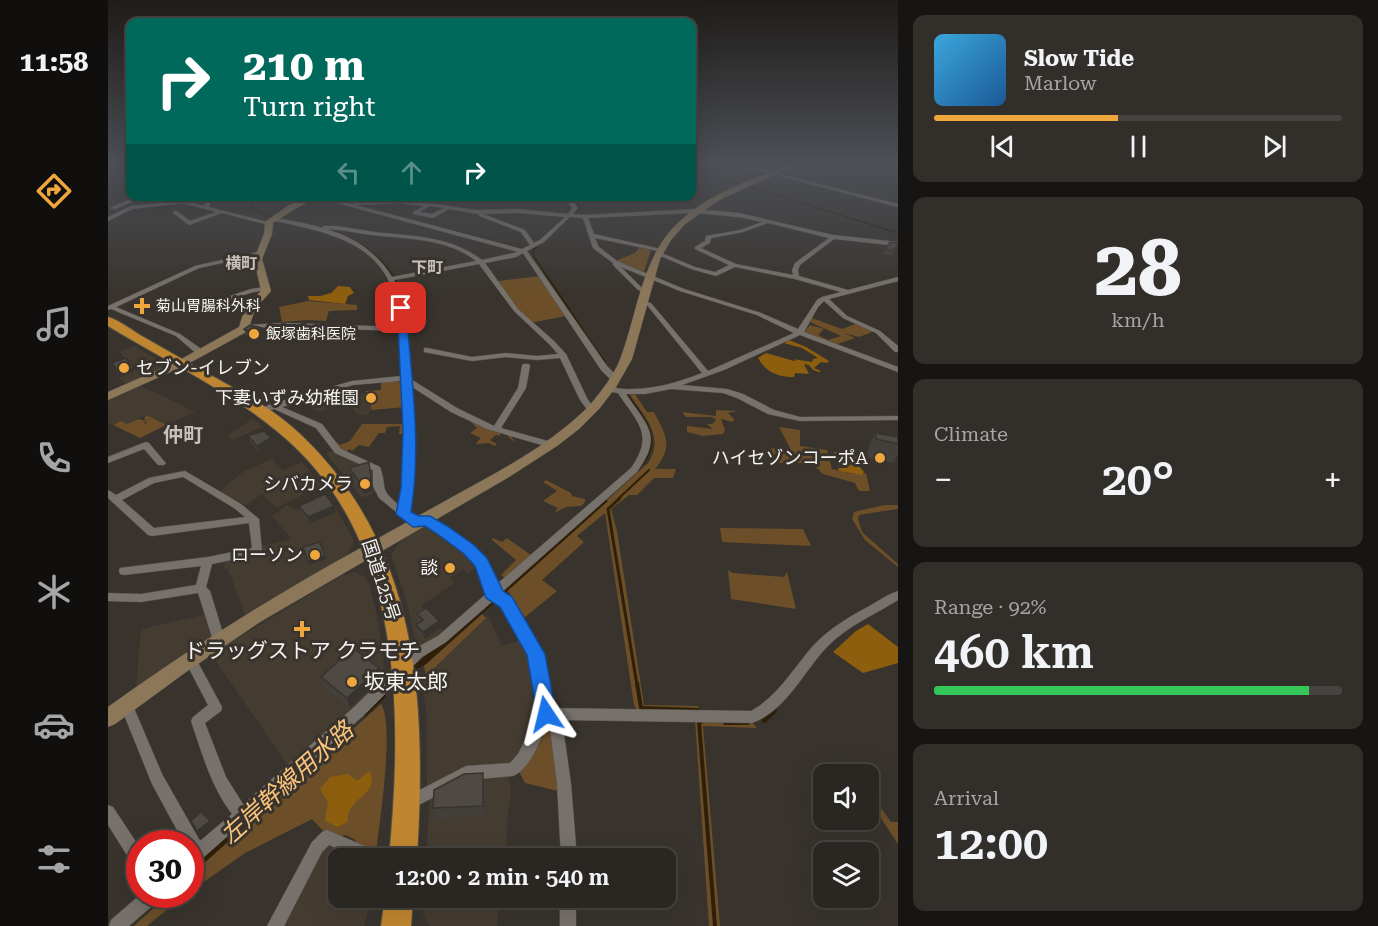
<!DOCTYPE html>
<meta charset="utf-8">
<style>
:root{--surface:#2a2622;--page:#322e2a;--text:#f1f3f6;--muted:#a5a5a5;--line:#464340;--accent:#efa73d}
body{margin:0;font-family:"Roboto Serif","Noto Sans JP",serif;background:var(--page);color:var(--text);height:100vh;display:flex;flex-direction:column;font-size:22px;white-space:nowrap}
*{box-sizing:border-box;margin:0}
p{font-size:20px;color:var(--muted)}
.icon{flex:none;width:33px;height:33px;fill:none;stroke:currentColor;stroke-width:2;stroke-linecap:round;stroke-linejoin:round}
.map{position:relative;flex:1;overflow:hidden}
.side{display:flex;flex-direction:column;gap:15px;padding:15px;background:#171513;width:480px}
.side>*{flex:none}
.hud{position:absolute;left:18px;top:18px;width:570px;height:183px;border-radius:12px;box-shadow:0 6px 24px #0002,0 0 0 2px var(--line);background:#00695c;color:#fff;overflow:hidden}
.tools{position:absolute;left:705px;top:764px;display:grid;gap:12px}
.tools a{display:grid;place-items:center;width:66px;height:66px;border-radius:12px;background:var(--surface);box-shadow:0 6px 24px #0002,0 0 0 2px var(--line);font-size:30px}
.speed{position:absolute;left:18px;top:830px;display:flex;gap:12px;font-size:30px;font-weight:700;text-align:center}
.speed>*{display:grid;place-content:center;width:78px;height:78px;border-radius:50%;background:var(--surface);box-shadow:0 6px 24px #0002,0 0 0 2px var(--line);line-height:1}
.speed .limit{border:9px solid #d22;background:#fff;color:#111}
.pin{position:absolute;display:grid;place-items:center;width:51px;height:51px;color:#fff;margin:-26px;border-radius:12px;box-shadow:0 3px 9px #0006}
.me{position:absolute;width:66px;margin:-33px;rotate:350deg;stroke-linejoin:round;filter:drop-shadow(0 0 4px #0008)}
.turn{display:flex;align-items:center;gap:21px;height:126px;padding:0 18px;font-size:27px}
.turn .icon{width:78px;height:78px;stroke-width:2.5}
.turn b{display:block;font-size:42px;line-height:51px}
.lanes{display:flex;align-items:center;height:57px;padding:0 18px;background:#0003;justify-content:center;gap:30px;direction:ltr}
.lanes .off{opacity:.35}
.big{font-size:45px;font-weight:600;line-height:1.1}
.side .widget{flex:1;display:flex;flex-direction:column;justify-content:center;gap:9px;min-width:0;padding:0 21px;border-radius:12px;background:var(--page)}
.side .dial{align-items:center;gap:0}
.dial b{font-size:78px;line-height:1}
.song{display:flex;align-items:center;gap:18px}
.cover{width:72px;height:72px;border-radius:9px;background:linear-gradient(135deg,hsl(200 70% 55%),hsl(210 70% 35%))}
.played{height:6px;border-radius:3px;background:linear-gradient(90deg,var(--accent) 45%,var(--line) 45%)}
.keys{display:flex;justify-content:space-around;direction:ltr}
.heat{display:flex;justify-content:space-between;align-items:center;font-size:33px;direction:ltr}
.charge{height:9px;border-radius:4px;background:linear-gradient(90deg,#34c759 92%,var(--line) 0)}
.trip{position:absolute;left:220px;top:848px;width:348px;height:60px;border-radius:12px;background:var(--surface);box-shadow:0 6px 24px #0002,0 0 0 2px var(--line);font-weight:600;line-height:60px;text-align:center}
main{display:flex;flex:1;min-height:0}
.tabs{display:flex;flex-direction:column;width:108px;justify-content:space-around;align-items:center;background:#110f0e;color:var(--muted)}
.tabs .icon{width:42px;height:42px}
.tabs .on{color:var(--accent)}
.tabs b{font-size:27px;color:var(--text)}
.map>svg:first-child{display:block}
.built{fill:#453c31}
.green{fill:#6c4f29}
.forest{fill:#8e5e0f}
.water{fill:#2f1f09}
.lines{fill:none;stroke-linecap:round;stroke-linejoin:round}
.stream-far3{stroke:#2f1f09;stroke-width:1.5}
.stream-far2{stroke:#2f1f09;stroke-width:2}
.stream-far1{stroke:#2f1f09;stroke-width:3}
.stream{stroke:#2f1f09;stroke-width:4}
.street-casing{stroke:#534f4a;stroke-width:1}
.secondary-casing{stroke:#534f4a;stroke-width:1}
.highway-casing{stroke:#534f4a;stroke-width:2}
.street{fill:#77716b;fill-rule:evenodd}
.secondary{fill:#8d7759;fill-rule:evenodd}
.highway{fill:#c0862f;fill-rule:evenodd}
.wall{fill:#433f3a}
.shaded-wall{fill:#37332f}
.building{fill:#4e4943;stroke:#37332f;stroke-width:1.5}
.route{fill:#1a73e8;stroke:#114b97;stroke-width:1.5}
.poi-dot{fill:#efa73d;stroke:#38332d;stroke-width:2}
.labels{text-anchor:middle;stroke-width:6;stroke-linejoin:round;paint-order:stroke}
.far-poi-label{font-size:15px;fill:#f7f3f0;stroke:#38332d;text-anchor:start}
.far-neighbourhood-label{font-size:16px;font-weight:bold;fill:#c7c1ba;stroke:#38332d}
.poi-label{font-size:18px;fill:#f7f3f0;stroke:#38332d;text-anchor:end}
.street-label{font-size:18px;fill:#f7f3f0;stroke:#38332d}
.neighbourhood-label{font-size:20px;font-weight:bold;fill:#c7c1ba;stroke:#38332d}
.near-poi-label{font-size:21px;fill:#f7f3f0;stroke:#38332d}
.near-water-label{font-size:24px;font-style:italic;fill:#fbc47d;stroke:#38332d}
</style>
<main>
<nav class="tabs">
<b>11:58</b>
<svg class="icon on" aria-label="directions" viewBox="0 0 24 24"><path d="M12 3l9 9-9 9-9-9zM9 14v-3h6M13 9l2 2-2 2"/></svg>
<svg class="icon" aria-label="music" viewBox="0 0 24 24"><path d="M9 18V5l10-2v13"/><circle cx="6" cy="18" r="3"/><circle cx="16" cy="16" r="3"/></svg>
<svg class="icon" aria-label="phone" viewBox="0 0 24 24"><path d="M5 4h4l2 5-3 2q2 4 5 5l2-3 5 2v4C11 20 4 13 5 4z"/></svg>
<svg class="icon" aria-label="climate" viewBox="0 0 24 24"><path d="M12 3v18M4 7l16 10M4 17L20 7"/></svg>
<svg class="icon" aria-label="car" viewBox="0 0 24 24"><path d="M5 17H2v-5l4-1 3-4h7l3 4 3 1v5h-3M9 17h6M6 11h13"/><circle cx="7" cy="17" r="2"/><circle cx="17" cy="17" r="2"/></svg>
<svg class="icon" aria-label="filters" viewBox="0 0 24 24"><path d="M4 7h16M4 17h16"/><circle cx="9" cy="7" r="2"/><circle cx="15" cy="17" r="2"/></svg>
</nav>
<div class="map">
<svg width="790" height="926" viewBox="0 0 790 926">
<rect width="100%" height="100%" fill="#38332d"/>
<path class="built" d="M26,346L57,364L55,368L20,385L11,378L20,374L13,376L5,366L19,361L12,352Z
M273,381L296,407L263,410L259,416L249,414L239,401L210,412L193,397L222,389L232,398L273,390Z
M31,385L67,402L87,412L58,425L39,415L19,424L13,421L5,425L0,423V398Z
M145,419L155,427L124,440L119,435Z
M228,449L266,468L271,491L254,498L218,453Z
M164,459L175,470L194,462L213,485L169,508L154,494L138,505L111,492L136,471Z
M223,499L246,541L238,557L138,617L120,569H116L117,562L151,554L156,552L154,546L184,539L164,516L179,505L193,512Z
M323,523L372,565L360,573L355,569L342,578L347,583L314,605L316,615L318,614L339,634L310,653L299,603L283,554L294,540Z
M246,572L256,576L261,583L269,616L279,682L183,770L103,654L233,576Z
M103,613L109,635L28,689L33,629Z
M380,616L394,646L419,639L438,714L415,759L319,794V716L313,678L318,676Z
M359,775L401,777L403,792L399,822L398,858H318L322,795Z
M218,845L251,858H231V897H264L256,926H174L211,851Z
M316,897H392L389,926H322L315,915Z"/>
<path class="green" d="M532,247L543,250L536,272L507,261L527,253Z
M433,276L458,316L422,323L401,301L390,281Z
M200,301L249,305V310L221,311L218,321L199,320L174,322L171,307Z
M704,318L734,329L750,323L767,331L751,337L736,333L747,338L727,345L696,333L702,325L716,329L710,335L720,340L733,336L704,323L702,321Z
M273,381L293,382L296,407L264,410L258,391L273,390Z
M527,394L539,412H546C558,436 566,446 547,469H568L565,478H546L529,495H521L503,509L509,531L536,705L590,706L592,712H530L526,705L497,513L469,536L476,542L434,580L449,591L416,618L399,597L403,594L399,591L540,463C557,437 537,417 522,395Z
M608,410L630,411L620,413L626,419L625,422L613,419L617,430L615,434L595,436L579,432V426L605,429L599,424H604L608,420L604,417H578L574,412L608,416Z
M39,415L58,425L32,438L5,425L13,421L19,424L31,419L38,421L36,424L39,423L36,418Z
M362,421L403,435L407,443L399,435L392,433V436L388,435L382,440L389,444L387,446L381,443L369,444L368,443L373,438L362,433L369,428Z
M254,424H298V434H291L292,426L279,427L277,433H271L261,447L251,445L244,451L242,449L236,453L224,438L232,445L242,441Z
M671,427L692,430V446L719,450L724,469L746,474L758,473L762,491H751L747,483L715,474L704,463H668L663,448L681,451L682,448Z
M438,480L463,493L464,496L477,499V502L473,506L458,507L446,513L450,508L435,501L449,491L435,482Z
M776,505H790V509L756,514L751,515L750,519L754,532L790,564V567L757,540L744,519L746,512Z
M612,528L695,529L703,546L614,542Z
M385,538L394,542L399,538L423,555L397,578L393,575L408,560L384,540Z
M620,570L625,573L676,577L679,572L688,609L623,599Z
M374,614L378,618L318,676L316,666Z
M273,704C287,725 271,825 268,854L251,847L246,839L238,835L228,837L218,834L204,819L137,853L83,891L82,875Z
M442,720L450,791L417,783L411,771L437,721Z
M587,720L643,721L649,728L595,726L612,926H601Z
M760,790L783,822H790V844L761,800Z
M61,894H78L39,926H26Z"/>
<path class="forest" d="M230,286L242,287L246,293L240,296L237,304L201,300L200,296H212L223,293Z
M681,340L698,347L721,361L719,363L713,362L706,368L713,371L711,372L705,370L701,365L696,364L701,374L687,373L686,377C669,377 658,372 650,358L658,353L686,361L688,360L685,359L704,362L705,359L710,358L694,348L676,343Z
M727,452C738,453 748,455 756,462L751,466L756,472L754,475L731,471L730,468H739L730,465V462L723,455Z
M760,624L790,647V663L755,673L725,652L748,631Z
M260,772H262C269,792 252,794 243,808C240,812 240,817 239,822L230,827L217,821L220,802L212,789L222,777L240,774L249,781Z"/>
<path class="water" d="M496,498L500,501L319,663L273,694L223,749L83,875L82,864Z"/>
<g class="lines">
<path class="stream-far3" d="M584,173L629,184
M643,187L790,233
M144,196L145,208L164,217
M463,196L473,208L425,250V255L493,357
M222,230C249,239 270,252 286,277
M342,230L415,249
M287,279L298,304L300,357"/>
<path class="stream-far2" d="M492,355L497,362
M301,391L305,417L304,454
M520,396C541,425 556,442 528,472
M302,499L304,475
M510,499L541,470"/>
<path class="stream-far1" d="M512,498L500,509L529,685"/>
<path class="stream" d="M529,683L533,708L590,710
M257,714L276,696
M656,721L667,711
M593,722H591L607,926
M617,723H640"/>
<g class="street-casing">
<path id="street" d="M621,163H628L790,204V207Z
M30,196H38L7,209L2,208Z
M99,196H104L101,207L164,223L161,225L114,213L81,225L65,213V211H69L82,221L108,212L75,203L24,209L0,221V217L23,206L75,201L96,206Z
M203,196H213L414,249L422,245L413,232L371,216V214H375L417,230L426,243L432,240L457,217L410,213L369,214L341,209L325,218L305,214V212L316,206L291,203L247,205L245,204L247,203L291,201L333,205L369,210L410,209L460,214L464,208L456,196H461L470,208L465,214L477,215L586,209L631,213L725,235L790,242V246L726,239L692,265L690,270L691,276L740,290L790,277V281L721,299L739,316L772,331L790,346V352H787L768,333L735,318L716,301L710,307L696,332L790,367V372L692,335L616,370L574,385L619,389L635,394L666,410L692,417L790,416V420L692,421L660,414L629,398L615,393L563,389L537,394H518C540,427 555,435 529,472L393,593L402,599L434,654L443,708L643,711C669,697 685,669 704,647C721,628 743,616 765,604C773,599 781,594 790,591V600C766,615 739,626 719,647C695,672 679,710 644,723L454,720L463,784L469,858H453L449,784L441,721C433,737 423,769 405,776L359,780L303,809L298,807L296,802L298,797L358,766L402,763L410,754L431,714L422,655L394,605L386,600L338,642L314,657L255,716L87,865L82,867V843H76L44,784L12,705L13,701L18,699L23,701L54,774L92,841L124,814C103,787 94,753 83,721L85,717L100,705L76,659L78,655L82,654L86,655L114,707L113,711L97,723L118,777L135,804L245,708L306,649L330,636L379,593L380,590L369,565L364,559L314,522V525H306L293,516L271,498L265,486V470L227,453L208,428L166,409L152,413L148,411L163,404L244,381L293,376L292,331L177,327L138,329L135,327L138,325L177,323L292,327C287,245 230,234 162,220V218C173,218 184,221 195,223C232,231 263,243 284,277L368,261C339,238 299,239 264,235C248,233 233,229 217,229L215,228V226H229C241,228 254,230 266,232C303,236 343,236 374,260L410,252ZM321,206L336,208L324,214L312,212ZM587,213L631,217L654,222L632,230L598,236L597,241L587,247V249L621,265L607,272L587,267L551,252L554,250L553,249L486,234L480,218ZM462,217L475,218L485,248L505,263V265L529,289L536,293L541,292L533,287L513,267L572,291L649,315L686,333L600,371L543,303L533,301V303L539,305L594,373C571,382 548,389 523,389C514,390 506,387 498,387L497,389L498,391L510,393C529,422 547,434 523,468L389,584L379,563L372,553L320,517H314L313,520L301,513L305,464L301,385L343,412L379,429L444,448L448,445L447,443L393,428L418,388L422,366L421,364H415L414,366L410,388L386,426L349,408L301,378L297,313L286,280L371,264L406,311L441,344L450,354L429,356L398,353L364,357L319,348H316V352L364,361L398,357L429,360L452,358L472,400L481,412H487L488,410L480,400L458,354L446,341L410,309L377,263L408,257L415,253L493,370L504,381H510L511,379L510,377L499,366L419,251L436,242ZM660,223L721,238L687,263L684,270L685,275L628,264L593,248L602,243L603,238L635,232ZM487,238L550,251L547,253L548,254L583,269L608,276L627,267L687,279L733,292L714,297L709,300L690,329L653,313L576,289L509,261L491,247ZM293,381C296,423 299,464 292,506C270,488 280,490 272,467L233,449L214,424L174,407L245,385Z
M150,252L153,254L152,255L91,268L8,307L72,334L96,351V355H90L68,336L3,309L0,310V306L87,266Z
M158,287L160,288V290L146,292L113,302L110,300L143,289Z
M38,442L41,443L56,461L58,463L56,465H50L36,449L0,463V457Z
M77,471L133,504L151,519L154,551L153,554L104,564L98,587L102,591L117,640L115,643L111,645L107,643L105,640L90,593L33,602L0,601V593L33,594L88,585L93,566L16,575L12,574L11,571L12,568L100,557L144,548L141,523L44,536L40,535L0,498V490L8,495L41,478ZM75,477L126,508L137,517L46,528L14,500L46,483Z
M0,805L5,807L32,848V870L27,868L0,825Z
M219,830L273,853L276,858H250L221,845L214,852L176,926H159L204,842L214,832Z
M33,894H53L51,900L21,926H1L3,920Z
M452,897H468V926H452Z"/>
</g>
<g class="secondary-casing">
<path id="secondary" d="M685,163H693L611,200L576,225L563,240L552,259L524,359L508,387L491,409L471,429L449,446L401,477L152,622L78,672L7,724L0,727V707C83,647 169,594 258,545C291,527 324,508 357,490C401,466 445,442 481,406C493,392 507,374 513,357C530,311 534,255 572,221C603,192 646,179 685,163Z
M202,196H212L187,209L165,223L164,234L154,259L163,291L147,309L140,331L76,366L0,400V392L68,362L131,327L137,308L153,291L146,259L156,234L157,222L181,205Z"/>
</g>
<g class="highway-casing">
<path id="highway" d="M0,317C11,320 22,329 32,335C53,347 74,359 95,371C129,390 165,408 193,435C313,549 318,705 309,858H281C295,711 296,535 170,432C120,390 56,360 0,326Z
M277,897H305L303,926H273Z"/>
</g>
<use href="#street" class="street"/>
<use href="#secondary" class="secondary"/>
<use href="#highway" class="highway"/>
</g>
<path class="wall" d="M790,243L789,248L784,256L775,254L777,249Z
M136,329L155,334L147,338L138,335Z
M767,433L790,437V454L786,463L760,458L759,452Z
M140,436L163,438L165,445L151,452L142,442Z
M261,462L265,490L255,494L243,478L241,468Z
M191,506H226L228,512L201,524L192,512Z
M309,614L332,628L316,639L309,632L308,625L312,622L310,621Z
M271,668L273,678L242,708L215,687L213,677Z
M375,773L376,816L326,818L325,808Z"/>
<path class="shaded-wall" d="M154,328L155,334L147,338L145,333Z
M26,368L27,371L13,376L12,373Z
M163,438L165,445L151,452L149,446Z
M261,462L265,490L255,494L253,484Z
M226,506L228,512L201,524L200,517Z
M217,556L218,559L201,565L200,561Z
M331,621L332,628L316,639L315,632Z
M271,668L273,678L242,708L239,698Z
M102,821L105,827L93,837L89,831Z"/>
<path class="building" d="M782,242L790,243V245L785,251L777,249Z
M142,325L154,328L145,333L136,329Z
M18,358L26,368L12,373L4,363Z
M156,431L163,438L149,446L140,436Z
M767,433L790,437V444L768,439Z
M261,462L263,480L253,484L241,468Z
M217,494L226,506L200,517L191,506Z
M212,542L217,556L200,561L195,547Z
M318,608L331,621L315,632L308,625L315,620L309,614Z
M245,648L271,668L239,698L213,677Z
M375,773V806L325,808L326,790L356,774Z
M93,812L102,821L89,831L83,821Z"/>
<linearGradient id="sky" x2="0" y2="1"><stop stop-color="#1f1c19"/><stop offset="0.56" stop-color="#4d5057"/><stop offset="1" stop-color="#4d5057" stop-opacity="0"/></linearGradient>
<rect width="790" height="293" fill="url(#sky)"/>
<path class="route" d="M289,305L298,308C303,375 314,444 303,512L311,516H322L339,526L366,545L379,558L395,591L404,597L437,654L448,714L445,720L438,722L432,720L429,714L419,655L392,607L378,598L367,566L355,553L328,533L317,526L305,527L288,514L293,488L295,431Z"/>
<g class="poi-dot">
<path d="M31 297h6v6h6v6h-6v6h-6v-6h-6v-6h6z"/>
<circle cx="146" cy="334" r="6"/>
<circle cx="16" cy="368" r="6"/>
<circle cx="263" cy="398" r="6"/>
<circle cx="772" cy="458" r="6"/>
<circle cx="257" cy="484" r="6"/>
<circle cx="207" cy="555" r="6"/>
<circle cx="342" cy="568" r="6"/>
<path d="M191 620h6v6h6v6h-6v6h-6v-6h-6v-6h6z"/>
<circle cx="244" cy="682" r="6"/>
</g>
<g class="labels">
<g class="far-poi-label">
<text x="48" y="311">菊山胃腸科外科</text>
<text x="158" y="339">飯塚歯科医院</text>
</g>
<g class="far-neighbourhood-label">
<text x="133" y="269">横町</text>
<text x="319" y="273">下町</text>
</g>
<g class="poi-label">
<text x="28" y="374" text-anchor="start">セブン-イレブン</text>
<text x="251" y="404">下妻いずみ幼稚園</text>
<text x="760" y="464">ハイセゾンコーポA</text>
<text x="245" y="490">シバカメラ</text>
<text x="195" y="561">ローソン</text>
<text x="330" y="574">談</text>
</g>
<g class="street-label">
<text transform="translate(273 580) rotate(72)" y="6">国道125号</text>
</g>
<g class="neighbourhood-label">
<text x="75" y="442">仲町</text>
</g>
<g class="near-poi-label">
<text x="194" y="658">ドラッグストア クラモチ</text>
<text x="256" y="689" text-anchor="start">坂東太郎</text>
</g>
<g class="near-water-label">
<text transform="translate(179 783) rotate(-42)" y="8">左岸幹線用水路</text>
</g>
</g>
</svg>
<div class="tools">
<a><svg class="icon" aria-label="sound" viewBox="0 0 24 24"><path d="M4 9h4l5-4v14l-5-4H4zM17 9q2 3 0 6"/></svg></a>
<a><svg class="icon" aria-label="layers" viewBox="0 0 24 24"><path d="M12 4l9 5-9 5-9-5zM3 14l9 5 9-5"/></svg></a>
</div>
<div class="speed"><div class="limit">30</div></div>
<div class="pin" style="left:293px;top:308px;background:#d93025"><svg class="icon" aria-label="arrive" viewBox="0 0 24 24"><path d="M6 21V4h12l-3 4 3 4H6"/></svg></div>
<svg class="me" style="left:438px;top:714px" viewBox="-20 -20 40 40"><path d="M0-17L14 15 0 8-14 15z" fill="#1a73e8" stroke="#fff" stroke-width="4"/></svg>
<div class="trip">12:00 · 2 min · 540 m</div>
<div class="hud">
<div class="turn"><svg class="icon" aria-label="right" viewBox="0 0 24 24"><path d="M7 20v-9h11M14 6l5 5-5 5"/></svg><div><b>210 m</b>Turn right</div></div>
<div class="lanes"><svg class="icon off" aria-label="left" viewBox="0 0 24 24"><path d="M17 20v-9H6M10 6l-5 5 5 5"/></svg><svg class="icon off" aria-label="ahead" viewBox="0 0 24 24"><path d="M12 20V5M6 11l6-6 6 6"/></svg><svg class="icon" aria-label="right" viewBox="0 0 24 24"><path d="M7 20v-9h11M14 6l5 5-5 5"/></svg></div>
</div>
</div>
<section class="side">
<div class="widget">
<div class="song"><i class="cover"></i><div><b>Slow Tide</b><p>Marlow</p></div></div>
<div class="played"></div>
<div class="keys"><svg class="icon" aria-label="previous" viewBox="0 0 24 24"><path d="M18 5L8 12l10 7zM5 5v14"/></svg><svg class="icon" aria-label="pause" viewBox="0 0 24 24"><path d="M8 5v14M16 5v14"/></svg><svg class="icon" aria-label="next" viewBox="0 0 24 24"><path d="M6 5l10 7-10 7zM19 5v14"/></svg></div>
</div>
<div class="widget dial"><b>28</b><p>km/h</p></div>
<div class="widget"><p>Climate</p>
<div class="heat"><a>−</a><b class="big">20°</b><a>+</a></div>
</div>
<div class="widget"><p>Range · 92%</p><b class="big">460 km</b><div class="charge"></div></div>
<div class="widget"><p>Arrival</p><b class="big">12:00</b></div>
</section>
</main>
